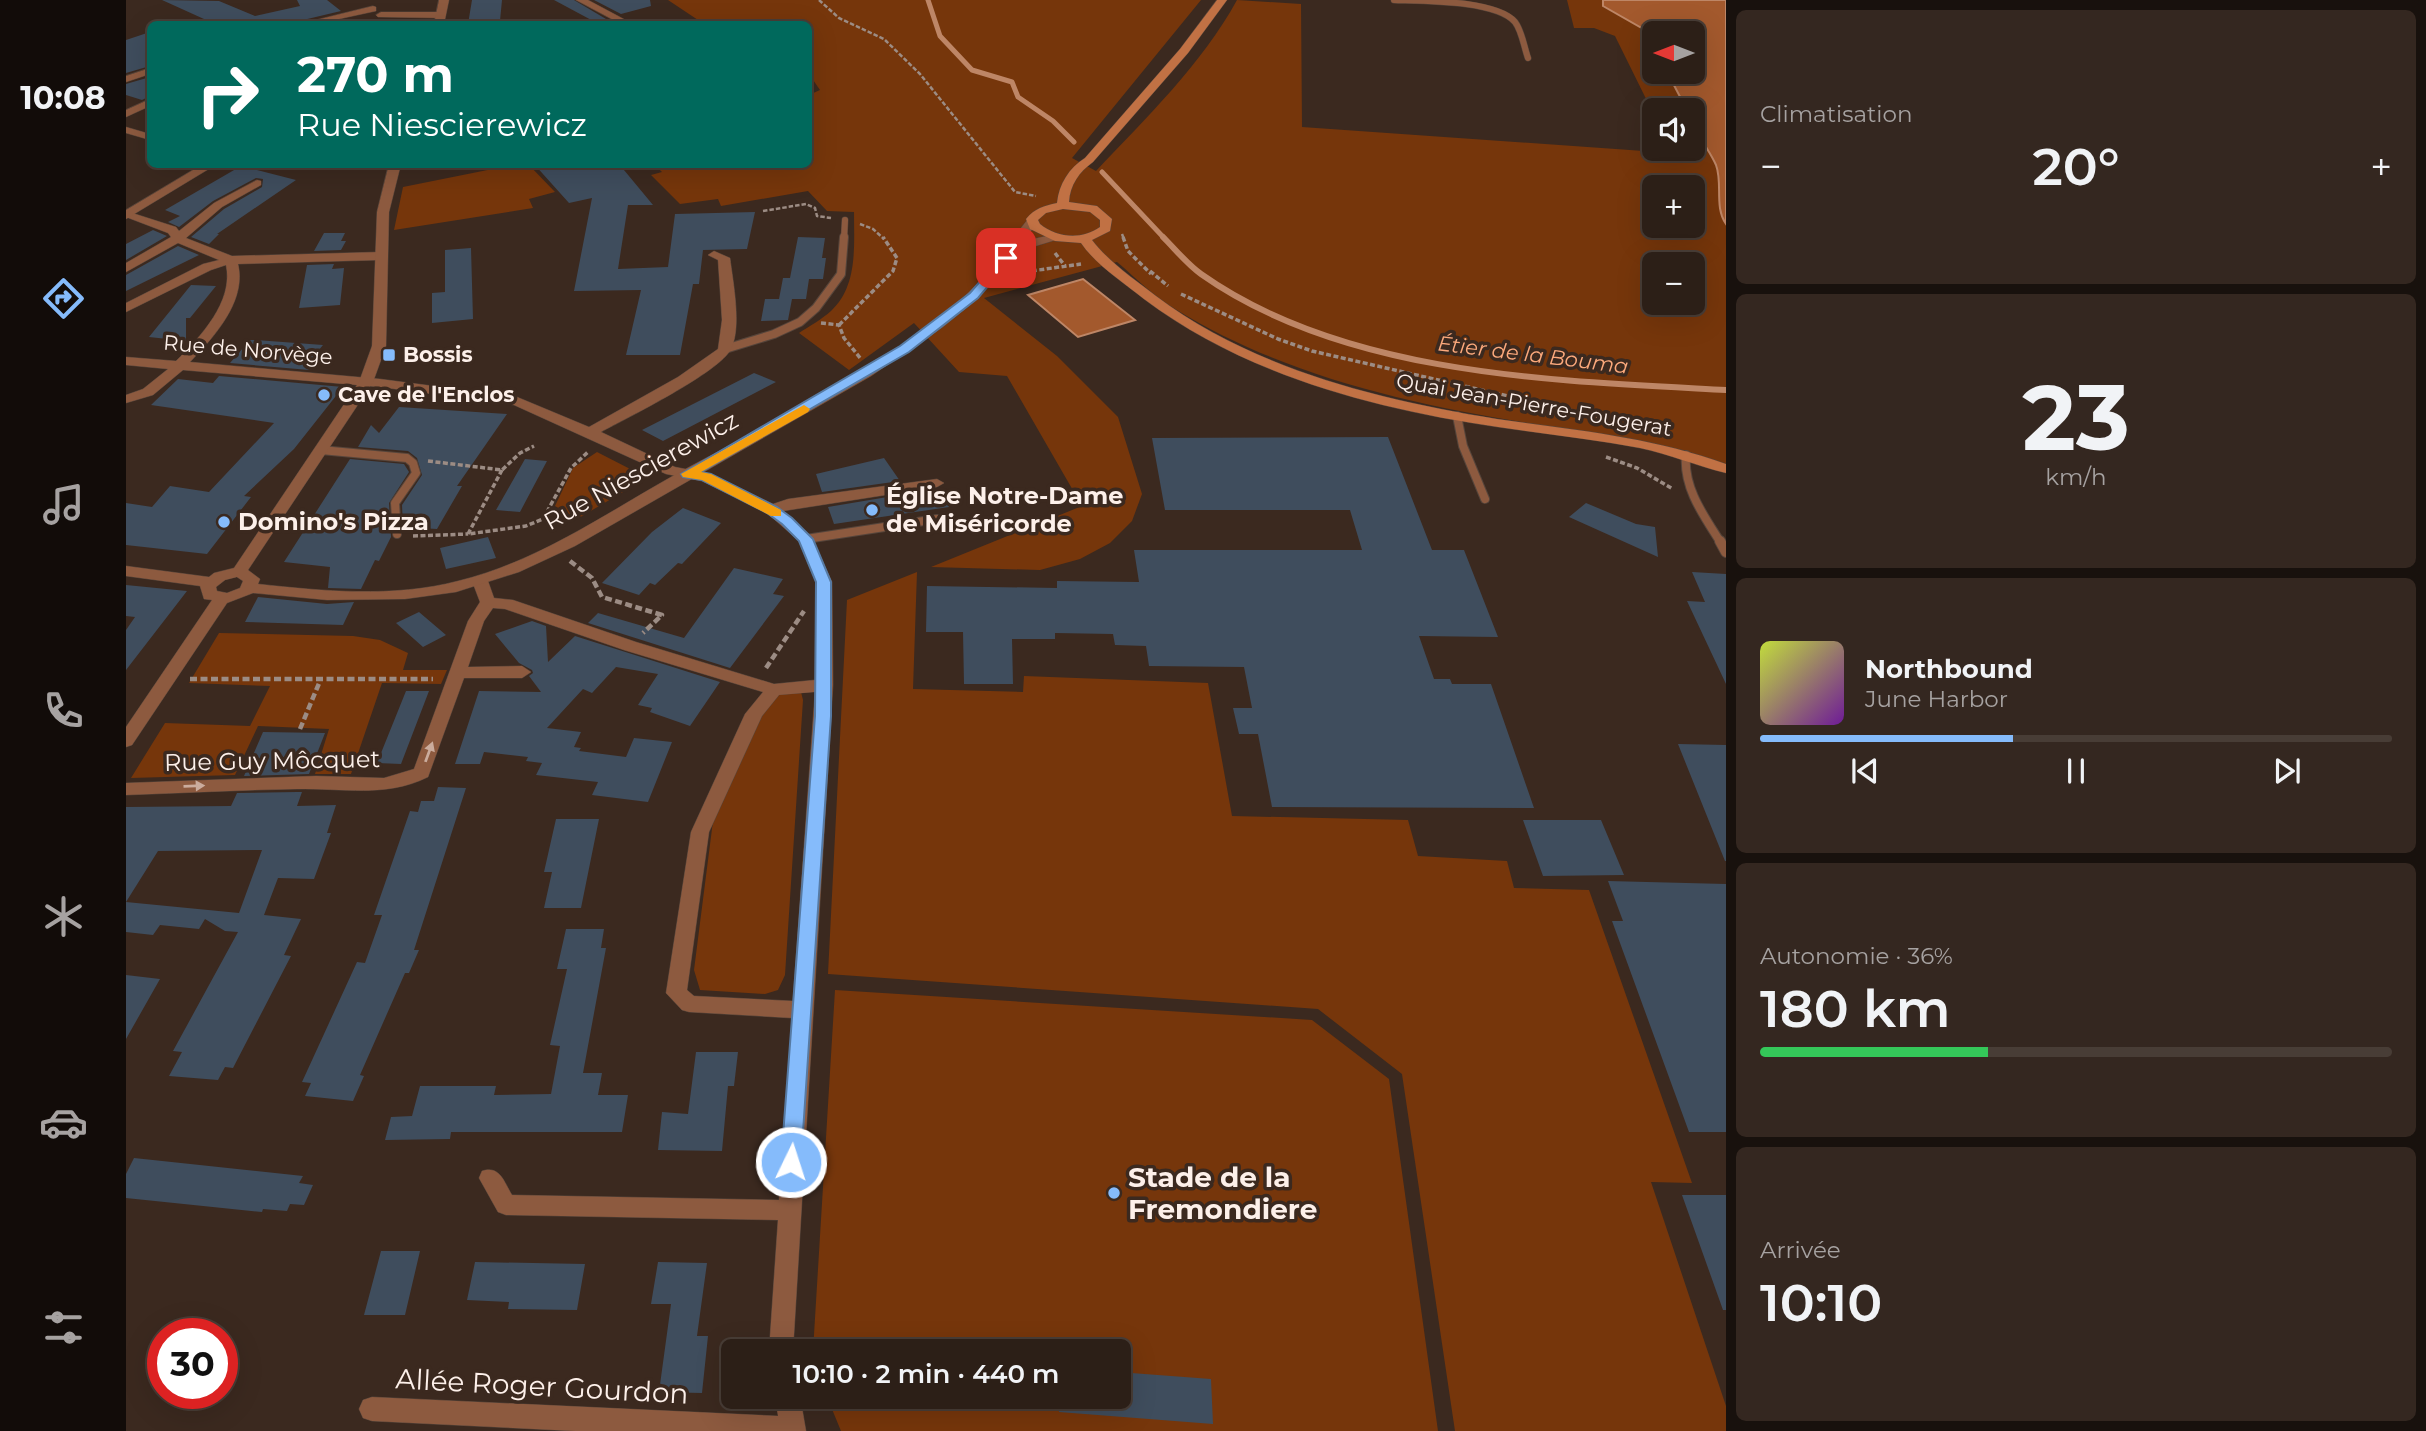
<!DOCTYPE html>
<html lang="fr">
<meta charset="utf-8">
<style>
:root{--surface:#2c1f17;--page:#342720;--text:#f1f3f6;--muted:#a6a2a1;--line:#483d36;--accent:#85bbfb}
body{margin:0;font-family:Montserrat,sans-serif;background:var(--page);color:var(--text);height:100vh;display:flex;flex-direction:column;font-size:26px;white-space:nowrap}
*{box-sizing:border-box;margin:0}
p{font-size:23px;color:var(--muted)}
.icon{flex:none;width:38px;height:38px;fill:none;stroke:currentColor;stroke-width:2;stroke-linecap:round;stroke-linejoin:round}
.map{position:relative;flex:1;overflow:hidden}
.details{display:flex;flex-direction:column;gap:10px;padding:10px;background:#18110d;width:700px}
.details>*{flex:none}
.guide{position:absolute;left:21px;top:21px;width:665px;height:147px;border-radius:10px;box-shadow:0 7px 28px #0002,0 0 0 2px var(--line);background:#00695c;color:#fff;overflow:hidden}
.needle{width:46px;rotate:270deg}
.tools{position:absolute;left:1516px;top:21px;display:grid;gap:14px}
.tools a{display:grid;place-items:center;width:63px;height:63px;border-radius:10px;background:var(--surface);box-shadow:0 7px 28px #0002,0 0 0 2px var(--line);font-size:35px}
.speed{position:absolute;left:21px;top:1318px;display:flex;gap:14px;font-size:35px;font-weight:700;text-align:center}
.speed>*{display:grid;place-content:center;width:91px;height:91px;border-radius:50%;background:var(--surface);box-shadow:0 7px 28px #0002,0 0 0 2px var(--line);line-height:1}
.speed .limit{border:10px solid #d22;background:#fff;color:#111}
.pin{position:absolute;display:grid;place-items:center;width:60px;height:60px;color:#fff;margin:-30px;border-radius:14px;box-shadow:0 4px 10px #0006}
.me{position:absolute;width:77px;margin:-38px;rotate:4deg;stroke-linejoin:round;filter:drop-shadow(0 0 5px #0008)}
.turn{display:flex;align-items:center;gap:24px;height:147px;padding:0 35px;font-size:32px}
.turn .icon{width:91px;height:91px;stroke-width:2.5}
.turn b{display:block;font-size:49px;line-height:60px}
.big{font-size:52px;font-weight:600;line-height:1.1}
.details .card{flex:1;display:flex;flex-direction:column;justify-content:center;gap:10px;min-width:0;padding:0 24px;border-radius:10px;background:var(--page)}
.details .dial{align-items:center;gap:0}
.dial b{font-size:91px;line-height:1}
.song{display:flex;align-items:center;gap:21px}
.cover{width:84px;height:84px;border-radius:10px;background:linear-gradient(135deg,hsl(70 70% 55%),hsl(280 70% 35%))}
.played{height:7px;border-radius:4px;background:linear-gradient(90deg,var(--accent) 40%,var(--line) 40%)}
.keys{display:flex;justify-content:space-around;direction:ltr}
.heat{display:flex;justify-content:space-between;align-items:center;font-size:38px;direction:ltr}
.charge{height:10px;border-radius:5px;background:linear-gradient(90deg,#34c759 36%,var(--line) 0)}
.trip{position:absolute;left:595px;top:1339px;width:410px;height:70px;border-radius:10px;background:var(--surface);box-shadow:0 7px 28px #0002,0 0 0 2px var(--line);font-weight:600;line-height:70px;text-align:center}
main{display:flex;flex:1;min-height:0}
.tab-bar{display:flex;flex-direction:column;width:126px;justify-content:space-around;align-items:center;background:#120c09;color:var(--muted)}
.tab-bar .icon{width:49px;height:49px}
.tab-bar .selected{color:var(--accent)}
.tab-bar b{font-size:32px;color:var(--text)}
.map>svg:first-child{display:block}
.green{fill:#76360b;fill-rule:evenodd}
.water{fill:#a3592d;stroke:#be8666;stroke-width:2}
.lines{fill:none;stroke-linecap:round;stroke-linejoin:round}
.stream-far1{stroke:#be8666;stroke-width:5}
.stream{stroke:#be8666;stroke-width:6}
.building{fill:#3f4d5d;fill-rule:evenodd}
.service-far2-casing{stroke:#56453b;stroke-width:7}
.service-far1-casing{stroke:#56453b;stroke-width:10}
.service-casing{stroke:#56453b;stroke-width:12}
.minor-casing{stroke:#56453b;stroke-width:1}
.tertiary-casing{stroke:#56453b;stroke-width:1}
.secondary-casing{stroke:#56453b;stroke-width:1}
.path-far2{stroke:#9c8c84;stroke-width:2.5;stroke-dasharray:4.5 2;stroke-linecap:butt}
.path-far1{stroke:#9c8c84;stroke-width:3.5;stroke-dasharray:5 2.5;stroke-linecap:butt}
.path{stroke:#9c8c84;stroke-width:4.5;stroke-dasharray:7 3.5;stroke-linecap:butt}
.service-far2{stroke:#8d5a3f;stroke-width:6}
.service-far1{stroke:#8d5a3f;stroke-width:8}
.service{stroke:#8d5a3f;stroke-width:10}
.minor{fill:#8d5a3f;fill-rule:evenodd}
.tertiary{fill:#8d5a3f;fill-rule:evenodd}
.secondary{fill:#c17144;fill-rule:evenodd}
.oneway{fill:#cbac9d}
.route{fill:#85bbfb;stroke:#567aa3;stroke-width:2}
.slow{fill:#f59e0b}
.poi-dot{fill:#85bbfb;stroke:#3b291f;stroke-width:2.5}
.labels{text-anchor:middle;stroke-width:7;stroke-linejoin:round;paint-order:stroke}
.far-street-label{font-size:21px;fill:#fdf0ea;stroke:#3b291f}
.far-poi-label{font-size:21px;font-weight:bold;fill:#fdf0ea;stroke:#3b291f;text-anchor:start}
.far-water-label{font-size:21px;font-style:italic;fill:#fca97c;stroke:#3b291f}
.street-label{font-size:24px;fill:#fdf0ea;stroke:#3b291f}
.poi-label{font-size:24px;font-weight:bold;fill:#fdf0ea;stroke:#3b291f;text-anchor:start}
.near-poi-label{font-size:28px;font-weight:bold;fill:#fdf0ea;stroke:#3b291f;text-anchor:start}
.near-street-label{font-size:28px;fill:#fdf0ea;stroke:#3b291f}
</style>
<main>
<nav class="tab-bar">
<b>10:08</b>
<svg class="icon selected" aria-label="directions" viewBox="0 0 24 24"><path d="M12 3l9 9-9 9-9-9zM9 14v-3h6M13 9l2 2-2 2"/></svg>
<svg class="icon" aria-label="music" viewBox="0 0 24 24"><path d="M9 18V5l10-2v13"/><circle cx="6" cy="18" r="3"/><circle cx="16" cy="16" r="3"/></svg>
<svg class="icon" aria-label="phone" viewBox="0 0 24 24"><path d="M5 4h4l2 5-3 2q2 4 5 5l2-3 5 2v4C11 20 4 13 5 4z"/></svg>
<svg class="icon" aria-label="climate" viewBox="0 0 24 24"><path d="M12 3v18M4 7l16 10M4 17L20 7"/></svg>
<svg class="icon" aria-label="car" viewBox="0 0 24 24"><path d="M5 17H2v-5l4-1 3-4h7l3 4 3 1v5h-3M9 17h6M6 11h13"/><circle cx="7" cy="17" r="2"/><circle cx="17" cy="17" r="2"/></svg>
<svg class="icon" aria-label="filters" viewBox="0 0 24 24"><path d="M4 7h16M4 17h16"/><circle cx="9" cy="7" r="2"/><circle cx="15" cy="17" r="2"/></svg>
</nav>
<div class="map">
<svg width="1600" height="1431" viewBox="0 0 1600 1431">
<rect width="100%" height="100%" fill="#3b291f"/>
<path class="green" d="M542,0H1075L946,158L970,171C1020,118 1076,64 1111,0L1175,4L1176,127L1546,153L1545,149H1566V121L1591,168L1595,216L1600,224V465C1540,440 1471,434 1407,424C1283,404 1158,376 1049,309C1028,297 1010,278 991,262L858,298L931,356L992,417L1016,494L1006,521L984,543L954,559L914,570L805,567L956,506L881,376L833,372L788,323L723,370L673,333C684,326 696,319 705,311C732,286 728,246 728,212L701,211L682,191L595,206L592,199L554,204L525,175L536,172L529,165L682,164L683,95L694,90L683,74L682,24H578ZM1528,187H1566V226H1528ZM1528,264H1566V303H1528Z
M1441,0H1477V7C1514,27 1528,26 1528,72H1541L1561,110H1528V115L1489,36L1468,28H1448Z
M402,164L429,192L403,199L407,208L268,230L277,187L387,165Z
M471,452L510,472L504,488L451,519L429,506L447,468Z
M791,572L787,689L897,692L898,676L1082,683L1106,816L1282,820L1292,856L1381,861L1388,888L1463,890L1566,1183L1525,1182L1600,1406V1431H1329L1276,1074L1192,1009L702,974L721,600Z
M93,633L227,636L254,640L282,653L277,670H321L315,684L256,683L225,774H189L203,729L132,726L109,775L5,778L39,723L124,726L144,686L63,683Z
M663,691L675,692L677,700L659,975L652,990L639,994L574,990L568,970L587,821L640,707L650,696Z
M709,990L1186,1020L1263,1079L1312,1431H715L701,1397L992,1396V1351H687Z"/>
<path class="water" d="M1477,0H1600V224C1588,207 1597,184 1590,165C1582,147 1566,131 1566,110H1561L1541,72H1566V33H1528V46L1519,30L1477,6Z
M957,279L1009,320L952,337L902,295Z"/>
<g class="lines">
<path class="stream-far1" d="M802,0L814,36L846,70L886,82L892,97L927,121L948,142
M976,172L1039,239"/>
<path class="stream" d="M1037,237C1049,249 1061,264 1075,274C1219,376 1430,381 1600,390"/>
</g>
<path class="building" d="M36,0L93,1L129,16L174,6L171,0H201L215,11L173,21L171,24H89Z
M346,0H376L374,21H370V24H342Z
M428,0H448L480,19L469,22Z
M468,0H524L525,6L495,14Z
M24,32V66L0,73V40Z
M24,77V96L16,100L0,95V84Z
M408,164H493L527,205H502L492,269L542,267L549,214L629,212L621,249L577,250L573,284H567L554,355H500L515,290L448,291L466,198L443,203Z
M115,166L170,180L91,234H93L83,244L65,237L98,209L136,187L137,179L130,178L87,201L53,227L42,222L54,216L39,210Z
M27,230L41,236L0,260V244Z
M198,233H219L215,241H220L215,250L188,251Z
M672,237L699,238L696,258H700L697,279H683L680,299H653L657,278H664Z
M52,246L73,255L0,291V275Z
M345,248L347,319L306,323V293L319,292V250Z
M208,264L206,269L218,268L214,305L173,308L181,265Z
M65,285L90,286L64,318H60V341L23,337Z
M639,299H666L662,320L635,321Z
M124,340H130L197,345L188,356L194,357L183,370L104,363Z
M628,373L650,382L537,441L516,430Z
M93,376L217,387L168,449L118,496L125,497L81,554L0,545V503L26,507L44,486L83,492L148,423L25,405L52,379L87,383Z
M273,407L381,414L331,486H336L311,529L277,527L276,505L296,475L291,458L282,451L232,447L245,425L253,433Z
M1262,437L1306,550H1338L1372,637L1293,636L1308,679H1324L1326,684H1365L1408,808L1146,807L1132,734H1113L1107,708H1126L1118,667L1023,666L1020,646L989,645L987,634L929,633V639H886L887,684H838L837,632H800L801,586L931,588V581L1013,582L1008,550H1236L1224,510H1039L1026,438Z
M758,458L774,481L696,492L690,474Z
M224,459L278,464L283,472L263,503L265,537L253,561L249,560L235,589L202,588L204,567L158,562Z
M399,459L421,461L394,512L370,510Z
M815,488L823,507L708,524L702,507Z
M1460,503L1510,524L1529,527L1532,557L1443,517Z
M557,508L595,523L556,564L552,563L529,585L524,583L513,595L476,583L526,532Z
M362,537L370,558L320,569L314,548Z
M608,568L657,579L647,594L658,596L604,668L462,623L472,613L558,638Z
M1566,572L1600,574V684L1561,601L1579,602Z
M0,585L61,591L0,670V630L9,617L0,616Z
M132,597L201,604L228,602L217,625L119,622Z
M293,612L320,635L297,647L270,623Z
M406,621L420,626L422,662L449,636L594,682L564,726L524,712L526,708L512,705L532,674L490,667L466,693L457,689L421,728L455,732L448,747L455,748L453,751L500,757L508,738L546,742L522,802L466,795L472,782L410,775L416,763L400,761L402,757L358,752L354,764H329L353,691L415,692L403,676L407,673L406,670L393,663L369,634Z
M280,691H303L275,764L251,763Z
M137,732L199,733L183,774L118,776Z
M1552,744L1600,745V861H1599Z
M312,787L340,788L288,950H293L283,973H279L234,1075L238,1076L227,1101L179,1096L185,1083L176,1082L231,962L239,963L256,915H248L284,811L292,812L295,801H308Z
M171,792H176L171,806L210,805L201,833H205L188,879L152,878L138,915L175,919L158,955L165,956L107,1068L99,1067L92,1080L43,1076L56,1052L47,1051L112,932L99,931L79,919L73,929L34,925L27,935L0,932V807L105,806L111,793ZM136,850L113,913L0,902L32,851Z
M430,819H473L455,908H418L426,872H418Z
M1397,820H1475L1498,875L1417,876Z
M1482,881L1600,884V1132H1563L1486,921H1497Z
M440,929H478L475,948H480L457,1073H476L472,1095H502L496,1132H325L324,1139L259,1140L265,1117L286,1116L294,1086H370L368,1095L425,1094L434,1046L424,1045L441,969H431Z
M0,975L34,979L0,1039Z
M570,1052H612L608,1086H602L596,1151L532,1150L536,1112L562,1114Z
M8,1158L177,1176L173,1183L187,1185L178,1205L164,1204L161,1211L137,1209L136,1212L0,1198V1174Z
M1556,1195H1600V1310H1597Z
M255,1251H294L279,1315H238Z
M349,1262L459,1264L451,1310L382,1309L383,1302L341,1300Z
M532,1262L581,1263L571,1336H582L576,1393L533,1392L545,1304H525Z
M992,1372L1085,1379L1087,1424L933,1412L934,1396H992Z"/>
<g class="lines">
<g class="service-far2-casing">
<path id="service-far2" d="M1268,0C1297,1 1370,0 1389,22C1396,31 1398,47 1402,58
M718,239L719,220"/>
</g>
<g class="service-far1-casing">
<path id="service-far1" d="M599,349L648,334L674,322L690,308L715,274L718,237
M1331,416L1337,446L1359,499
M195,450L281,458L287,463L290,473L269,503L271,534
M1560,455C1557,488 1578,516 1595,543
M680,539L811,519L838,523"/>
</g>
<g class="service-casing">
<path id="service" d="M1594,541L1600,552"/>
</g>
<g class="minor-casing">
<path id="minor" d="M450,0H462L507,24H495Z
M247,6L250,7V11L190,24H174Z
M255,12H315L320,15L315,18L252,17L250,15Z
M24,68V74L0,82V76Z
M24,99V106L0,117V110Z
M0,127L24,134V140L0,133Z
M131,180L135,181V185L96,207L60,238L106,256L254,252L260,256L254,260L112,264C121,301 88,337 64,362L254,379L391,397L463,427L552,377L592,349L596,320L592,260L582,255L588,251L604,258C607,282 616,327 605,349C594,372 501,418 475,432L549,467L585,474L647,504L662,499L811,479L818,483L811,487L657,511L685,536L706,582L707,685L667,1351H643L652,1220L380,1215L372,1212L353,1178L356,1171C374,1165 378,1182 386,1195L653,1200L666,1018L563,1012L556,1010L540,993L565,832L619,714L637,692L498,650L379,609L367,608L358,621L342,667L396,666L405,672L396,678H338L302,777C260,798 216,788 171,789C114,790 57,793 0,795V783L190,776L258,778L288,769L342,621L354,602L346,581L354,576L362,581L368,598L387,600L510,642L648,684L689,680L690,582L673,541L641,513L576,481L540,474L388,405L254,387L57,370L27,395L0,403V395L17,389L42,369L0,365V357L50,361C74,337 108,302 100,265L85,270L0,312V303L77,264L93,260L52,243L0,272V263L45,237L42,233L0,217V211L50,227L53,231L88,203ZM689,692L667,1001L568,996L561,990L583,832L636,716L653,695Z
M649,1396H674L680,1431H449L246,1421L237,1418L233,1409L237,1400L246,1397L652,1416Z"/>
</g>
<g class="tertiary-casing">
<path id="tertiary" d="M313,0H323L318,24H308Z
M77,164H91L0,219V210Z
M263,164H275L263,212L260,346L247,382L122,570L134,579L132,584C197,591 267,598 332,581C410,562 476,516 545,477C644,422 769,367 849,286C869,266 884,241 902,219L912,222L894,245L902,240L930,234L936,238L910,246L883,261L851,299L817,327L745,376L449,546L393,572L330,592L279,599L201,600L127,593L101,603L6,745L0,747V727L86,600L78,599L74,586L0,576V566L83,577L88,573L108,568L233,382L246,346L251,212ZM111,577L117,581L114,588L101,593L91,591L90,587L99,580Z"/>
</g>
<g class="secondary-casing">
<path id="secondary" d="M1091,0H1101L1062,53L967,162C953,172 944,185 943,202L971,206L986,219L984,231L966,240C983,262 1008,279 1030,296C1127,369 1253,400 1371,419C1449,430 1526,437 1600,464V473C1571,466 1543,454 1514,448C1467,439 1420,434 1372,427C1249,409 1119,375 1018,299C997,282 970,265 955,243L929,241L904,229L900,219C909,208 918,206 931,203C933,184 943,168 959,158L1054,49ZM937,209L964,212L974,220V227C956,240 931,238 914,224L912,220L920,213Z"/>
</g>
<path class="path-far2" d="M693,0L713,18L758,39L794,74L889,192L910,196
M637,211L680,204L689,208L691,216L705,218
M734,224L747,229L758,239
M996,234L998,239"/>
<path class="path-far1" d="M997,237L1002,251L1025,274
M929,253L939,266
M1024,271L1042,286
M891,273L955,264
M1055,294L1152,339L1186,351L1495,422
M695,323L713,325L718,338L735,359
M713,325L767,271L771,258L757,237
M1480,457L1511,468L1547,489
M302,461L376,470L394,453L408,446
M376,470L342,534L400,526L417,519L445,468L463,451
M287,536L342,534"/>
<path class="path" d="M444,561L466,578L476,597L536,615L517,633
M640,668L678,611
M64,679H307
M174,729L194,681"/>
<use href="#service-far2" class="service-far2"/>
<use href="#service-far1" class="service-far1"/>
<use href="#service" class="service"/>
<use href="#minor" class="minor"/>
<use href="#tertiary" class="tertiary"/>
<use href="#secondary" class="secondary"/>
</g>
<defs><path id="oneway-solid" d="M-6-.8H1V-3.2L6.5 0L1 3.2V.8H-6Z" transform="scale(1.75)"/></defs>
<g class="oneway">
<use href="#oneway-solid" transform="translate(303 752) rotate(-70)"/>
<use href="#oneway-solid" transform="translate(68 786) rotate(-2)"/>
</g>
<path class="route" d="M876,256L886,258L852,298L783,352L575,472L585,474L651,507L666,518L687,539L705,582V716L675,1162L672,1168L665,1171L658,1168L655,1162L689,716L690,582L673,541L656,524L641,513L576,480L557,477L555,474L774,346L844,293Z"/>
<path class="slow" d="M678,405L684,409L682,412L575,472L585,474L655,510V516H645L576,480L557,477L555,474Z"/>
<g class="poi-dot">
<rect x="256" y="348" width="14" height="14" rx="3.5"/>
<circle cx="198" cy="395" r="7"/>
<circle cx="746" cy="510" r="7"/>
<circle cx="98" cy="522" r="7"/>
<circle cx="988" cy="1193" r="7"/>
</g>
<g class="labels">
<g class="far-street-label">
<text transform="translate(122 350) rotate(5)" y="7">Rue de Norvège</text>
<text transform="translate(1408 405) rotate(10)" y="7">Quai Jean-Pierre-Fougerat</text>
</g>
<g class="far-poi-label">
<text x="277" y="362">Bossis</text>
<text x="212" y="402">Cave de l'Enclos</text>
</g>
<g class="far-water-label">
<text transform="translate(1407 355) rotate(7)" y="7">Étier de la Bouma</text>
</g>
<g class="street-label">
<text transform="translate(515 471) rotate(-29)" y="8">Rue Niescierewicz</text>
<text transform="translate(146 761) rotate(-1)" y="8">Rue Guy Môcquet</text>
</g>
<g class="poi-label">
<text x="760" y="504">Église Notre-Dame<tspan x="760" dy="28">de Miséricorde</tspan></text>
<text x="112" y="530">Domino's Pizza</text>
</g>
<g class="near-poi-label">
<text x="1002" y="1187">Stade de la<tspan x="1002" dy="32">Fremondiere</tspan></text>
</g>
<g class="near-street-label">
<text transform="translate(416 1386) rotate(3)" y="10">Allée Roger Gourdon</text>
</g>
</g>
</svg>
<div class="tools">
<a><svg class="needle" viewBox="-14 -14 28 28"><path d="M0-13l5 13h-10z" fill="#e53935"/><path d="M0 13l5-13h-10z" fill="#a6a2a1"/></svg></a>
<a><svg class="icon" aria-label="sound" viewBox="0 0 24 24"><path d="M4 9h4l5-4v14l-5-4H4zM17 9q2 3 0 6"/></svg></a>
<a>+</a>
<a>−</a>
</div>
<div class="speed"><div class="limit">30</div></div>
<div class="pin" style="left:880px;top:258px;background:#d93025"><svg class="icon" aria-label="arrive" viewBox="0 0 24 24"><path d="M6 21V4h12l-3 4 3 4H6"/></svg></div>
<svg class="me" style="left:665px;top:1162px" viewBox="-20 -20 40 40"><circle r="17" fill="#85bbfb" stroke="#fff" stroke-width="3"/><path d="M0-11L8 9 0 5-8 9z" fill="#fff"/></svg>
<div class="trip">10:10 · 2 min · 440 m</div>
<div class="guide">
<div class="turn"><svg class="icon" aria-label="right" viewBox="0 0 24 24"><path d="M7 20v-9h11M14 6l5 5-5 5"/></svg><div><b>270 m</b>Rue Niescierewicz</div></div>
</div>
</div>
<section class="details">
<div class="card"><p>Climatisation</p>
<div class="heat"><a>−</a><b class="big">20°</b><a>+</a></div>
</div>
<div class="card dial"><b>23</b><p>km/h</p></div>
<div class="card">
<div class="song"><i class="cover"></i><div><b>Northbound</b><p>June Harbor</p></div></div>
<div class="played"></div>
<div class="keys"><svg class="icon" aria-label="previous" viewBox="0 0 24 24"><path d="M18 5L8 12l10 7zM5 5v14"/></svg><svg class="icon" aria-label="pause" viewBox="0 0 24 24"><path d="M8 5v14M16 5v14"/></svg><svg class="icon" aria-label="next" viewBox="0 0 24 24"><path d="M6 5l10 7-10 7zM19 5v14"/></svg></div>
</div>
<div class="card"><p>Autonomie · 36%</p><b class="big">180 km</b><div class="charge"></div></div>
<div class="card"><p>Arrivée</p><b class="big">10:10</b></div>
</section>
</main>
